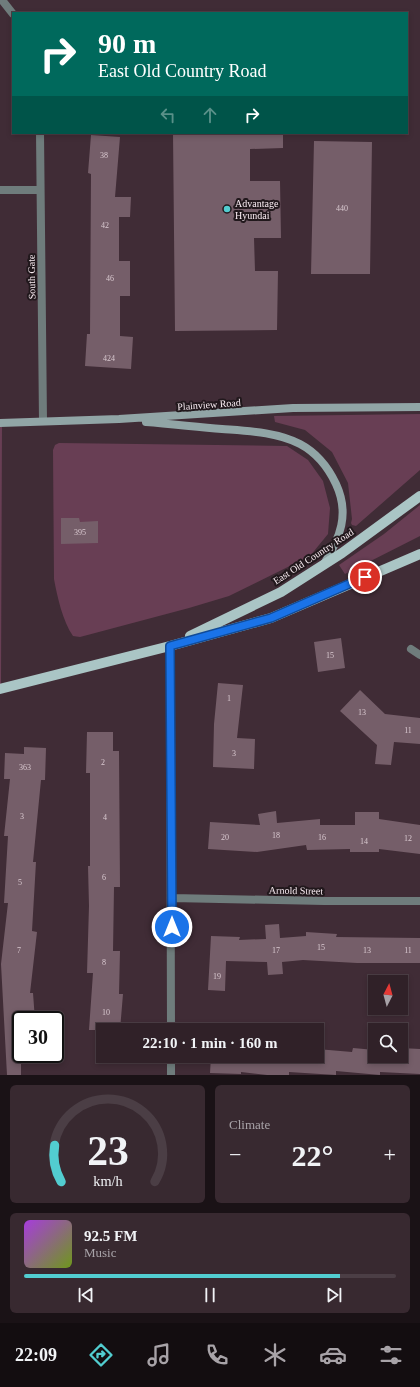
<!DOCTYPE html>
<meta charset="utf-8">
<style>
:root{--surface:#302128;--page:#382930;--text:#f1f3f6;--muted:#a8a3a8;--line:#4b3e45;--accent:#52cdd0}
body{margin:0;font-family:Georgia,serif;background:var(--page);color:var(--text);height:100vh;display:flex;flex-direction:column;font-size:15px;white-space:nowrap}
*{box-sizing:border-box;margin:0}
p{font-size:13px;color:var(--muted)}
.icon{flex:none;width:22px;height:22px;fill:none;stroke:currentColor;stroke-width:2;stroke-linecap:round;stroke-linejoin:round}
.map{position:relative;height:1075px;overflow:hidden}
.sheet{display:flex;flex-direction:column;gap:10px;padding:10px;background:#1a1216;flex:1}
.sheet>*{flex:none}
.top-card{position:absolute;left:12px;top:12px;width:396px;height:122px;border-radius:0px;box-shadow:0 2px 6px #0003,0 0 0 1px var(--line);background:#00695c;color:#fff;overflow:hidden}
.needle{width:26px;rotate:6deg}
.fabs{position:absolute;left:368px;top:975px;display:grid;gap:8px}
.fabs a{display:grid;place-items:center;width:40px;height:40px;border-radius:0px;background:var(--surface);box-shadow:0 2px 6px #0003,0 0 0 1px var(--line);font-size:20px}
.speed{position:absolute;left:12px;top:1011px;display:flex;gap:8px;font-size:20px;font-weight:700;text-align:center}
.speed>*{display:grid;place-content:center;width:52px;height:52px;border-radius:50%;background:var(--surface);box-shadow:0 2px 6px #0003,0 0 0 1px var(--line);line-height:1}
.speed .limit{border:2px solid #111;border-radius:6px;background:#fff;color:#111}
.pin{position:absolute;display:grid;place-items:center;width:34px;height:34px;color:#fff;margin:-17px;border:2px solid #fff;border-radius:50%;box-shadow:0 1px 4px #0007}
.me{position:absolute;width:44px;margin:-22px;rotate:0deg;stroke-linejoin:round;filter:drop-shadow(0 0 3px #0008)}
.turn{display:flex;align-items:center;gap:14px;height:84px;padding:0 20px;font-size:18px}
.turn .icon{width:52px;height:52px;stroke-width:2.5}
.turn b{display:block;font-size:28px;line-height:34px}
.lanes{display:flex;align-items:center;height:38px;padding:0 20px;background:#0003;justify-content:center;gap:20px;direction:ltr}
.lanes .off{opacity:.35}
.big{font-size:30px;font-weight:700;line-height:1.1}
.sheet .widget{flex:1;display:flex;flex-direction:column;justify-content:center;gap:6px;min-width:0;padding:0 14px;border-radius:6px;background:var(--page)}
.sheet .dial{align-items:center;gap:0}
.dial svg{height:104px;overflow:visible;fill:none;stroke:var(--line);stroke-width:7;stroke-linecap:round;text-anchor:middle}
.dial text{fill:var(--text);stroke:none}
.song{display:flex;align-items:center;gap:12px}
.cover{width:48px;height:48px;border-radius:6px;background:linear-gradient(135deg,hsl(280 70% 55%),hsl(80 70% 35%))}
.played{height:4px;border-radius:2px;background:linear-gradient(90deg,var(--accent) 85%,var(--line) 85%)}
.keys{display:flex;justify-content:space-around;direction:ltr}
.heat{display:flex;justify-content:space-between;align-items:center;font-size:22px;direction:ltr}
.sheet .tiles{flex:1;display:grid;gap:10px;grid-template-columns:1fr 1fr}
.widget:last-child{grid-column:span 2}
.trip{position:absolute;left:96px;top:1023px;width:228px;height:40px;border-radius:0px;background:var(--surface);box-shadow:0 2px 6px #0003,0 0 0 1px var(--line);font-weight:700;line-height:40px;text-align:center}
.tabs{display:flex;height:64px;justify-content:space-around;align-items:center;background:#130d10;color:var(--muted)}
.tabs .icon{width:28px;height:28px}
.tabs .on{color:var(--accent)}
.tabs b{font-size:18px;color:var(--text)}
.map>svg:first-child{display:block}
.green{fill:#683e54}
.building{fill:#755e69}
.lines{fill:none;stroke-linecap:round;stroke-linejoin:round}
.street{stroke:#6f7c7c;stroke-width:8}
.secondary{stroke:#91a5a6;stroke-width:8}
.primary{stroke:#aac5c5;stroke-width:10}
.route-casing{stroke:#114b97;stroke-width:10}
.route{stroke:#1a73e8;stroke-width:7}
.poi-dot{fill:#52cdd0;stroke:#21181c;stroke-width:1.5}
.labels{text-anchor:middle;stroke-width:4;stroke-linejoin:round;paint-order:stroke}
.number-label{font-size:8px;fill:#d9c9d0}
.poi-label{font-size:10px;fill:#faedf3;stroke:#21181c;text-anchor:start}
.street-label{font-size:10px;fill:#faedf3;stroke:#21181c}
</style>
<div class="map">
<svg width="420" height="1075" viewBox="0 0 420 1075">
<rect width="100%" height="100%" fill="#402c36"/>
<path class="green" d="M420,414V470L356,526L352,525L351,523L352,519L348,483L332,452L305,430L275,422L274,416Z
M0,423H2L1,688L0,689Z
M59,443L287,446L308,460L323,481L330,508L328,534L310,556L229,596L189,608L80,637L73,636C63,622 57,596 54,579L53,450L55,445Z
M420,505V536L345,574L339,565L384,534Z"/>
<path class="building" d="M173,133H283V148L250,149V181H280L281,238H254L255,271H278L277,330L175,331Z
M91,135L120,137L115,197H131L130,217H119V261H130V296H120V336L133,337L131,369L85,366L87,334H90L91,174L88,173Z
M314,141L372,142L370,274H311Z
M61,518H79L80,522L98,521V543L61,544Z
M341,638L345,668L318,672L314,642Z
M218,683L243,685L237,738L255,739L254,769L213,767L214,724Z
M360,690L385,714L420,718V744L394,742L391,765L375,764L377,745L340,711Z
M87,732H113V751H119L120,887H114L113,951H120L119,994H123L120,1030H89L93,973H87L89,906L88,866H90V773H86Z
M24,747L46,748L45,780H41L33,862H36L32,931L37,932L30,993H33L35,1020H21V1075H7L1,964L8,903H4L8,836H4L10,779H4L5,753L24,754Z
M276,811L277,823L320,819V825H355V812H379V819L420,825V854L379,849V852H350V849L307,850L306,845L257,852L208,849L210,822L260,825L258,814Z
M279,924L280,938L306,936V932L337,934L336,937L420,938V963H357L303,960L282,962L283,974L268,975L267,962L226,961L225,991L208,990L211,936L240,937L239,940L266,939L265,925Z
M353,1048L375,1050V1056H401V1048L420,1049V1074L380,1072V1075L336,1071V1075L289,1072V1075H267L241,1072V1074L210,1073L211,1056H317V1049L352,1052Z"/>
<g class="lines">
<path class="street" d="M2,0L13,14
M40,133L43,421
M0,190H40
M170,646L171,1030
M411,649L420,655
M172,898L324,901H420
M171,1075V1056"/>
<path class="secondary" d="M146,422C172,424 197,427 222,429C248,431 277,432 300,444C317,453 328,467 336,484C350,514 340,538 324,564
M0,423L119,419L293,408L420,407"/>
<path class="primary" d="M190,636L281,592L342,553L420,496
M0,689L170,646L271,618L420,554"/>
</g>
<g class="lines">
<g class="route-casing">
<path id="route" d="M172,927L170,646L271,618L365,577"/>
</g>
<use href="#route" class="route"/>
</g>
<circle class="poi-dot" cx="227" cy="209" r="4"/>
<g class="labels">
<g class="number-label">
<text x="104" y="158">38</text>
<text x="342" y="211">440</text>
<text x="105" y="228">42</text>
<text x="110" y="281">46</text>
<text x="109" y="361">424</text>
<text x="80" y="535">395</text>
<text x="330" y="658">15</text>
<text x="229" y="701">1</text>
<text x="362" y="715">13</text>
<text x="408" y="733">11</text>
<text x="234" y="756">3</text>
<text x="103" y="765">2</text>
<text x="25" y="770">363</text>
<text x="22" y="819">3</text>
<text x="105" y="820">4</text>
<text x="276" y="838">18</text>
<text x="225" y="840">20</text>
<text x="322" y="840">16</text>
<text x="408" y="841">12</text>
<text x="364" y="844">14</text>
<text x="104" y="880">6</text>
<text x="20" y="885">5</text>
<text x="321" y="950">15</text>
<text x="19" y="953">7</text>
<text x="276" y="953">17</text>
<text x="367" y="953">13</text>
<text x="408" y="953">11</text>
<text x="104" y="965">8</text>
<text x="217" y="979">19</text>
<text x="106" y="1015">10</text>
</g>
<g class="poi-label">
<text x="235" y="207">Advantage<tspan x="235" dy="12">Hyundai</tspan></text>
</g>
<g class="street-label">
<text transform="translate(31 277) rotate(-91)" y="4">South Gate</text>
<text transform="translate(209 404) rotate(-4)" y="4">Plainview Road</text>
<text transform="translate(313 556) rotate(-33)" y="4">East Old Country Road</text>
<text transform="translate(296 890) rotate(1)" y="4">Arnold Street</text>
</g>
</g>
</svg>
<div class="fabs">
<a><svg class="needle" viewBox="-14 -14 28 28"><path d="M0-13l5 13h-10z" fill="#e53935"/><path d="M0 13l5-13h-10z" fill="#a8a3a8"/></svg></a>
<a><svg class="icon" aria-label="search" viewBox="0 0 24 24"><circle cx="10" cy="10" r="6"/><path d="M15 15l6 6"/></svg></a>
</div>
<div class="speed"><div class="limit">30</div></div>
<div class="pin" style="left:365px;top:577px;background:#d93025"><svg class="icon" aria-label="arrive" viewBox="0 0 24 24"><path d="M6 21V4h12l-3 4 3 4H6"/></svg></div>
<svg class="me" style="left:172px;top:927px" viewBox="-20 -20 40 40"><circle r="17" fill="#1a73e8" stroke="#fff" stroke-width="3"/><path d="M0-11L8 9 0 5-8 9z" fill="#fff"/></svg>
<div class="trip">22:10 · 1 min · 160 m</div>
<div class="top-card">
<div class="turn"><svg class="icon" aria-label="right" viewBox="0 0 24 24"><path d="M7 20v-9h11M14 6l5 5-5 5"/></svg><div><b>90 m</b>East Old Country Road</div></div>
<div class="lanes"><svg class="icon off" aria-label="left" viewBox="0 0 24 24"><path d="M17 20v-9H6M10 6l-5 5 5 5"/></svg><svg class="icon off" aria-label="ahead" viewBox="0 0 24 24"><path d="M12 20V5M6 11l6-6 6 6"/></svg><svg class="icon" aria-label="right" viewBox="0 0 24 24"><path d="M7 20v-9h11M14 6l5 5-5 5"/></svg></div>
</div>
</div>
<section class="sheet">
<div class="tiles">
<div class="widget dial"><svg viewBox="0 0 100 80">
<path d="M14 69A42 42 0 1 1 86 69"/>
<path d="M14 69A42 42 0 0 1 9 41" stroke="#52cdd0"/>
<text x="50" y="56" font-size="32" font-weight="700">23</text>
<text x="50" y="72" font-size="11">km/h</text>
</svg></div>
<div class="widget"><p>Climate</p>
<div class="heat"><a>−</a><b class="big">22°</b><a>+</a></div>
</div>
<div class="widget">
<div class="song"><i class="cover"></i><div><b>92.5 FM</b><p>Music</p></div></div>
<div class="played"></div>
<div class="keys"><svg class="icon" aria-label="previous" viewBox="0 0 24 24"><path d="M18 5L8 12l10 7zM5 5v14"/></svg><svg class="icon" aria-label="pause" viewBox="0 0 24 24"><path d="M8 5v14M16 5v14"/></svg><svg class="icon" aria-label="next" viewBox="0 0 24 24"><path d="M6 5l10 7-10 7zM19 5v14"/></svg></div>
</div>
</div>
</section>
<nav class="tabs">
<b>22:09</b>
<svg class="icon on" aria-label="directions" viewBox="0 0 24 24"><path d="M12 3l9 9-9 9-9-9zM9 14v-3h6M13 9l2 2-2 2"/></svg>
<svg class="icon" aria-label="music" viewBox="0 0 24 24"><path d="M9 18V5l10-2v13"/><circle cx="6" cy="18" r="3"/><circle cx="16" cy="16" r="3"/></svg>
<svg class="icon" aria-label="phone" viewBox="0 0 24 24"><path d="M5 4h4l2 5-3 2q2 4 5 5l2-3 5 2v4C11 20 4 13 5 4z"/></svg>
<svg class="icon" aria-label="climate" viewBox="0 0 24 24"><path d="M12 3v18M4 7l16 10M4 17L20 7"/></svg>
<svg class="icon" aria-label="car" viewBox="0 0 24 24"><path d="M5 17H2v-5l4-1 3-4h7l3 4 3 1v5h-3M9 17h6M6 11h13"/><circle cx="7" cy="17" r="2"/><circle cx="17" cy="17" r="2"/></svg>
<svg class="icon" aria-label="filters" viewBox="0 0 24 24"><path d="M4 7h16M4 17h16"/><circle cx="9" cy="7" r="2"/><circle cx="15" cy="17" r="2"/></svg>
</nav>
